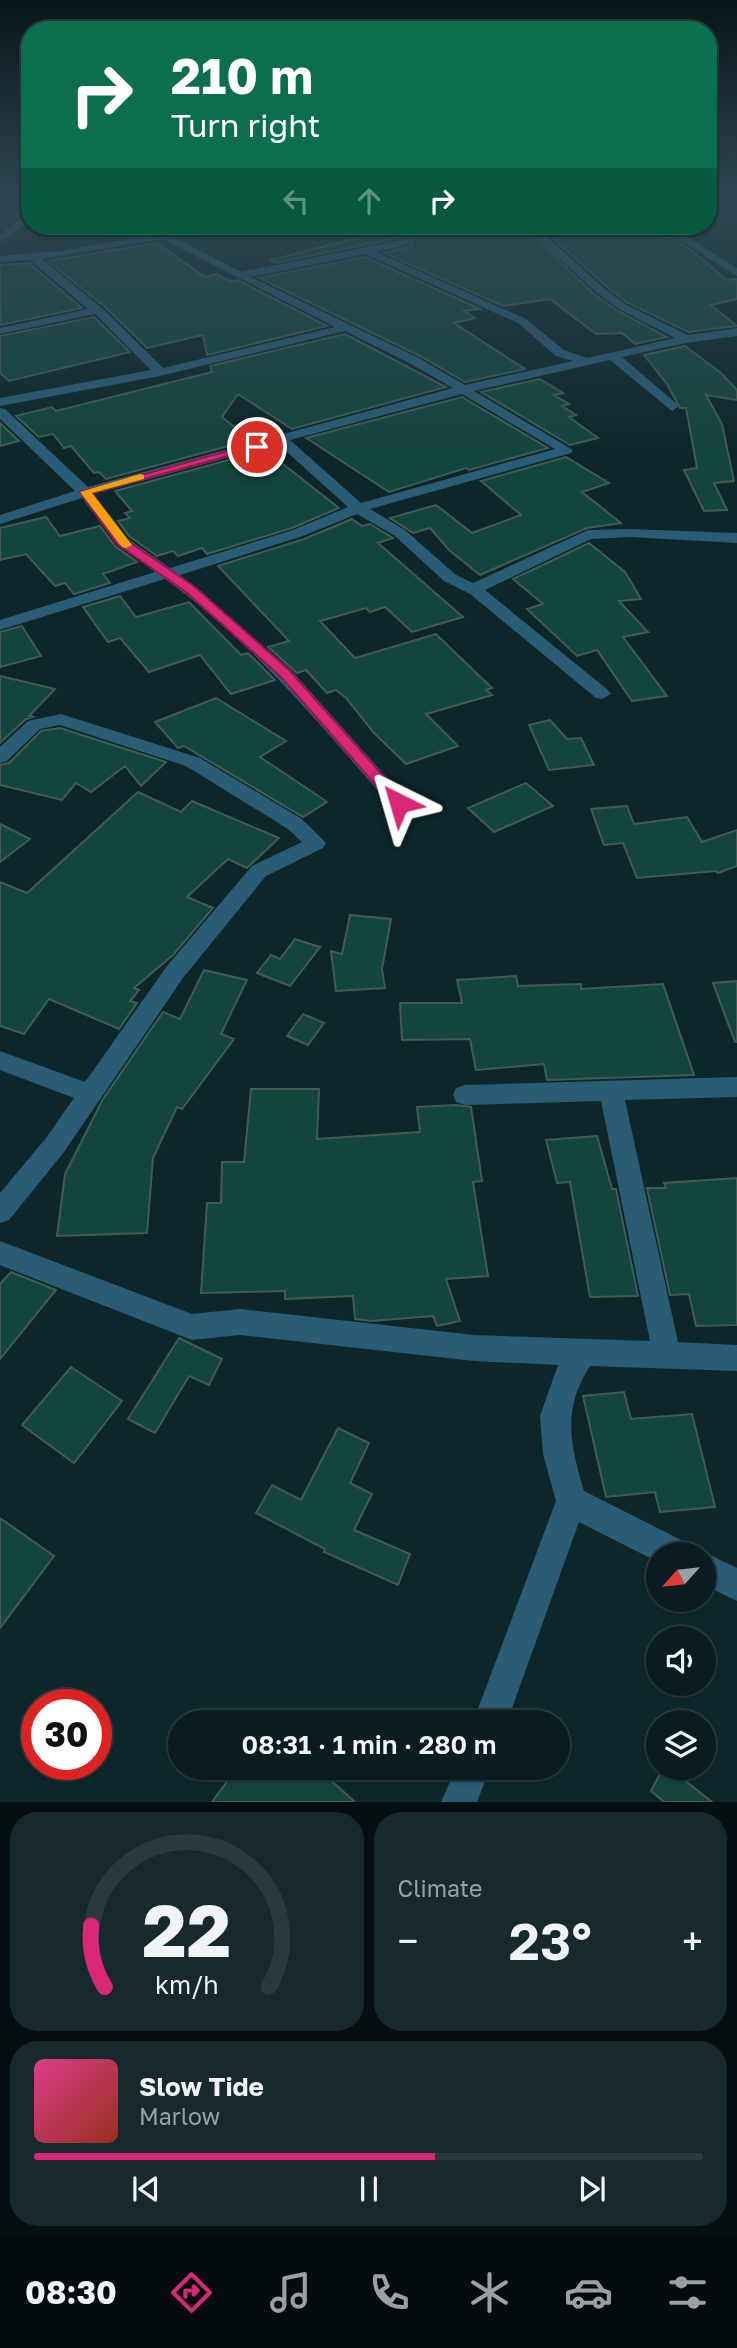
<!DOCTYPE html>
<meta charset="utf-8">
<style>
:root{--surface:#091c1f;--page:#17292c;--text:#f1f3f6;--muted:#99a1a4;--line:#293a3d;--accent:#db2777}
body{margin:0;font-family:"Golos Text",sans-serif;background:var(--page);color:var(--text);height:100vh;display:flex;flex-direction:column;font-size:26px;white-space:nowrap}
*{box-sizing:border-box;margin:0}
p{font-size:23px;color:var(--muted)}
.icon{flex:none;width:38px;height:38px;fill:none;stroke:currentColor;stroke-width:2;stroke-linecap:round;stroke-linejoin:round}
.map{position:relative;height:1802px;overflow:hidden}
.side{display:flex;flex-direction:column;gap:10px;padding:10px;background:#050f11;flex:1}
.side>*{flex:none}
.top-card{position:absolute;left:21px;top:21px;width:696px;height:214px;border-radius:28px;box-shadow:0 2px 5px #0004,0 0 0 2px var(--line);background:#0b6e4f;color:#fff;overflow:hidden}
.needle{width:46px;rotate:243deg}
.fabs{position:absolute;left:646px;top:1542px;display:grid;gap:14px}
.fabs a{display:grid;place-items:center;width:70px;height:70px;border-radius:50%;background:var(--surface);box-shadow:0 2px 5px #0004,0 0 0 2px var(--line);font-size:35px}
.speed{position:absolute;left:21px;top:1689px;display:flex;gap:14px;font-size:35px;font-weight:700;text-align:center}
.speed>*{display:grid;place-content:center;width:91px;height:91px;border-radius:50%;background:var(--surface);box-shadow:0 2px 5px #0004,0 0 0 2px var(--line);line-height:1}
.speed .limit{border:10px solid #d22;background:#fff;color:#111}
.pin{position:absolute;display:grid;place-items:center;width:60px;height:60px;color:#fff;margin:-30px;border:4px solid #fff;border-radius:50%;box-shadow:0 2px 7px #0007}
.me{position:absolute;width:77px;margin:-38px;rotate:320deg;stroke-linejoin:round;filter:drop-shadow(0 0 5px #0008)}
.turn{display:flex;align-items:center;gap:24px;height:147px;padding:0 35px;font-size:32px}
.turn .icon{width:91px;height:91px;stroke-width:2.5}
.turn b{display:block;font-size:49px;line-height:60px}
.lanes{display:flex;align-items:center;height:66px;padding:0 35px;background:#0003;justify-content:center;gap:35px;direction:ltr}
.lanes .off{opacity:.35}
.big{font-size:52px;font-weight:600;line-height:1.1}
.side .tile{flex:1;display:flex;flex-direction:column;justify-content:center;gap:10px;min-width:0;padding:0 24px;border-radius:28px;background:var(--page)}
.side .dial{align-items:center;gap:0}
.dial svg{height:182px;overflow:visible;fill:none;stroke:var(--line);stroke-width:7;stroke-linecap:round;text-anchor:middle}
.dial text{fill:var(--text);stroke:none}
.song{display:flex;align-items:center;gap:21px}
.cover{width:84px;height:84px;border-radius:10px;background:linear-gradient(135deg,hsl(330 70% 55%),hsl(10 70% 35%))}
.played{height:7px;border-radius:4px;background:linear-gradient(90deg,var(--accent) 60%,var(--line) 60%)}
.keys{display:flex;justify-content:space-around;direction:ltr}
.heat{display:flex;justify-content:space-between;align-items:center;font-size:38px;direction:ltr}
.side .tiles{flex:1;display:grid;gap:10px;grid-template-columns:1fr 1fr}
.tile:last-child{grid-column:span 2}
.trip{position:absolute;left:168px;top:1710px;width:402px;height:70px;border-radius:35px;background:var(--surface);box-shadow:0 2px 5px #0004,0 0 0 2px var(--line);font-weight:600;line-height:70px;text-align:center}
.menu{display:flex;height:112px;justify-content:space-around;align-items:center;background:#040b0c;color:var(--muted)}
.menu .icon{width:49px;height:49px}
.menu .selected{color:var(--accent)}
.menu b{font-size:32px;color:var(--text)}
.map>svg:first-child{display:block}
.building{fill:#14453c;stroke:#425b55;stroke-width:2}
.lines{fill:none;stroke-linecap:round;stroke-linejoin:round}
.minor{fill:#2b5c76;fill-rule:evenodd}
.route{fill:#db2777;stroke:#8e194d;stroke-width:2}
.slow{fill:#f59e0b}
</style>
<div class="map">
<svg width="737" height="1802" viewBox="0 0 737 1802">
<rect width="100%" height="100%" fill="#0c2629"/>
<path class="building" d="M350,226H432L444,233L522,226L595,295L618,311L667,337L635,344L622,333L596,334L550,299L503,306L384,253L412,246V238L407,236L275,263L271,260L353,239Z
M539,226H651L661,238L670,237L694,252L726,280L737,279V299L711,305L737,326L688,332L628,303L607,287Z
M157,243L205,277L216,274L232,282L238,280L327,326L207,355L203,335L147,348L104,306L48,261Z
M365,257L480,309L464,311L475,318L454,323L525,369L465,382L420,356L259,278Z
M29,263L82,308L0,325V265Z
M94,317L130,352L9,381L0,373V336Z
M345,334L446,387L292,429L238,394L222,417L251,440L106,479L99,472L94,473L71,446L64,448L53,434L39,437L16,416L52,407L56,411L212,372L210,366Z
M685,346L721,373L737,390V400L706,395L722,424L734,481L714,483L727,510L704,511L684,470L697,468L686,408H680L667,384L644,355Z
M540,379L563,393L554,395L569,404L562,406L576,415L569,417L598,438L570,445L481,392Z
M462,397L548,448L469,470L466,468L389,492L306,438Z
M0,423L19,441L0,446Z
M265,450L339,508L292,528L207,554L202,548L178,556L173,551L157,556L129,536L118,521L130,518L125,513L132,511L115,491Z
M566,457L609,483L582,492L621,523L587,528L480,575L449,550L430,528L413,533L390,518L436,505L472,533L521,515L481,481Z
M46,517L60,536L100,526L115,546L137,562L103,574L110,583L74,594L65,583L55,586L26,554L0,560V528Z
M352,519L362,526L370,524L393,538L378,543L463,617L412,632L385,607L370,612L366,608L320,621L355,658L436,634L492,688L486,690L492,695L426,714L458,746L406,764L374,733L346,698L336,690L327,693L306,670L297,673L268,647L289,641L218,566L304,539Z
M589,543L625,572L641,599L619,601L648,632L623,637L667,696L632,701L597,650L577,656L527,609L543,604L513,579Z
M120,596L136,617L189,602L241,655L248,653L275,680L231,694L200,655L149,672L120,638L108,642L83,607Z
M22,626L41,656L0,667V632Z
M0,676L55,689L29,716L33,717L26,719L0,743Z
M216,698L286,741L260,757L327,802L303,817L184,746L178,748L155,722Z
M550,720L567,739L581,738L594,765L549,770L529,725Z
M60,728L166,762L141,786L125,766L91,792L76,783L62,800L0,785V765L9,763L41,731Z
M526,783L553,806L494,832L468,808Z
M138,792L181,812L192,801L279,838L247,868L228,859L187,897L213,908L173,955L134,988L139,990L130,1001L137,1003L119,1029L49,999L24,1034L0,1026V882L27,893Z
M627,806L634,824L687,817L702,842L737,830V866L718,873L716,871L637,878L623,843L604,845L591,809Z
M0,824L30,839L0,862Z
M350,915L391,919L382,969L385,988L336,991L331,951L342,954Z
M295,939L320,947L290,986L257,973L271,955L280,959Z
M204,970L247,980L221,1034L234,1039L182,1109L177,1107L153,1158L147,1233L57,1236L65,1174L103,1099L163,1012L180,1019Z
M516,976L518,986L581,984V989L663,984L694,1075L547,1080L544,1064L476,1070L470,1039L402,1040L400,1003H462L457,980Z
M737,981V1042H735L713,983Z
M303,1014L324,1023L308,1045L287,1036Z
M251,1089H319L317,1139L420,1132L417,1107L456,1105L471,1107L482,1181L473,1182L488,1276L446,1279L460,1321L437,1326L433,1316L371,1321L355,1319L353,1296L285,1299V1291L201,1293L207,1203H221L222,1162H244Z
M597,1136L612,1189H616L638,1296L590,1297L570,1182L557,1183L546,1140Z
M737,1178V1325L696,1326L689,1294L670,1295L647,1188H666L664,1183Z
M11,1272L56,1290L0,1359V1284Z
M179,1338L222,1359L209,1385L189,1376L155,1433L128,1419Z
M71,1367L122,1401L74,1463L22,1425Z
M624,1392L631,1419L692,1414L715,1507L660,1512L655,1492L606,1497L583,1396Z
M338,1428L369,1443L350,1483L372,1494L354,1530L410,1554L398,1585L324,1552L325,1549L256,1513L272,1485L301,1500Z
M0,1518L54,1556L0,1628Z
M237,1768H317L355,1802H212Z
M663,1768H669L712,1802H664L651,1791Z"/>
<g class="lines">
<path class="minor" d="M30,213V221L0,242V234Z
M148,226H159L167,232L204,226H224L174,237L241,272L406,239L410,240V244L376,252L526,319L564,350L587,358L675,338L619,309L597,293L524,226H535L605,289L627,305L688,335L737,328V336L686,343L622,357L677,404L678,407L672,411L610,360L474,391L573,450L571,453L370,509L405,530L456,575L473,583L588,530L630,529L737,533V543L630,537L591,539L485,590L608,690L611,694L602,699L596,698L470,594L444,581L395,536L357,514L303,536L180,575L291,670L406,799L409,803L406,807H392C322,727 253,642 165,579L0,630V620L155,572L117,544L82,498L0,524V515L75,491L0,419V408L5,409L88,487L453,388L411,364L345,331L160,376L0,406V398L151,370L95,314L0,334V328L88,309L30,260L0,262V256L61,251L157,234ZM163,239L335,327L163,368L102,308L42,259ZM365,254L518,323L556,356L573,361L465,385L419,358L251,277ZM462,394L555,449L361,503L290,440ZM278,444L348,507L293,530L170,568L127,538L94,494Z
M658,226H669L737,268V276Z
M61,714L200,758L302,819L326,843L323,848L266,876L183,978L64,1152L9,1220L0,1223V1193L46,1138L74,1098L0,1070V1051L85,1082L167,966L252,866L302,842L288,829L186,766L60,725L40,729L7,761L0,763V747L28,721Z
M737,1077V1097L625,1100L678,1342L737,1345V1371L590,1366C562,1409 570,1444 584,1491L687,1543L692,1554H658V1562L579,1522L507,1722H473L556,1501L543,1454L540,1416L558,1365L474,1361L240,1335L192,1340L0,1265V1241L192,1314L240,1309L474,1335L650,1341L601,1101L465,1105L456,1102L453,1095L456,1088L465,1085Z
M704,1552L737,1568V1601L704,1585V1554H699Z
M456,1768H490L477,1802H441Z"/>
</g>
<linearGradient id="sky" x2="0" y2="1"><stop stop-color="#071517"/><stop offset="0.44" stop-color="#2e4754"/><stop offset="1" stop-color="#2e4754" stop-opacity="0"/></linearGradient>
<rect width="737" height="450" fill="url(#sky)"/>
<path class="route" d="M253,444L262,447L92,493L125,539L195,587L290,671L404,799L407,803L404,806H394L281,677L186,592L117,544L80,492Z"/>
<path class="slow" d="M140,474L144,475V479L92,493L132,545L126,548L122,547L80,492Z"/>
</svg>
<div class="fabs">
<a><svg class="needle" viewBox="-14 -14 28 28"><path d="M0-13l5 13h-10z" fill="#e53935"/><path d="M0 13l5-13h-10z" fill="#99a1a4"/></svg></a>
<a><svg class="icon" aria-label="sound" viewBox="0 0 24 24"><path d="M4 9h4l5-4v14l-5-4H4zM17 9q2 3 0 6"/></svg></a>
<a><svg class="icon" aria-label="layers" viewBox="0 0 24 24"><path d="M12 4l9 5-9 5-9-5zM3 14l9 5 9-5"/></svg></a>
</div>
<div class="speed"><div class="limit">30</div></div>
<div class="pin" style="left:257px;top:447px;background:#d93025"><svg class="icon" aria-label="arrive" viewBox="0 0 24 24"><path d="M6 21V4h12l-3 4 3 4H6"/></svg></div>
<svg class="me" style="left:399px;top:803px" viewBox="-20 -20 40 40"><path d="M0-17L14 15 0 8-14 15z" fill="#db2777" stroke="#fff" stroke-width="4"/></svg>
<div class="trip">08:31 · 1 min · 280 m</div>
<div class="top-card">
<div class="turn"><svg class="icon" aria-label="right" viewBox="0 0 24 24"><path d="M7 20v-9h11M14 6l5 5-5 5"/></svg><div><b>210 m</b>Turn right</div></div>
<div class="lanes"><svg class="icon off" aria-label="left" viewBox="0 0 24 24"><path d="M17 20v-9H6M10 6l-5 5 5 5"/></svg><svg class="icon off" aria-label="ahead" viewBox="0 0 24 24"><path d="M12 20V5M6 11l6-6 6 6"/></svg><svg class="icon" aria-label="right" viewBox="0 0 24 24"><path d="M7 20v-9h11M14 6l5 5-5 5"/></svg></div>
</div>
</div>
<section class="side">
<div class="tiles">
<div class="tile dial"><svg viewBox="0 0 100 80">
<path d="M14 69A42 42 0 1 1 86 69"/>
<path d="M14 69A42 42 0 0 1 8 42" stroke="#db2777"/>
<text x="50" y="56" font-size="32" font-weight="700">22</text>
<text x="50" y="72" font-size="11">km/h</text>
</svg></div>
<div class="tile"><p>Climate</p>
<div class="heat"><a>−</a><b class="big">23°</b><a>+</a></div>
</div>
<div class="tile">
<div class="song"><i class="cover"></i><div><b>Slow Tide</b><p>Marlow</p></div></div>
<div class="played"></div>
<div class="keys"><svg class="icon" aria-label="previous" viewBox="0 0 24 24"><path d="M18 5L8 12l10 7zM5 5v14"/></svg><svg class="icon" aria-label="pause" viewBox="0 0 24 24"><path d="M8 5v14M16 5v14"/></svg><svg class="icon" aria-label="next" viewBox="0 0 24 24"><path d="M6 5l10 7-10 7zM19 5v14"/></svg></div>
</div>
</div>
</section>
<nav class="menu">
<b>08:30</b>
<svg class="icon selected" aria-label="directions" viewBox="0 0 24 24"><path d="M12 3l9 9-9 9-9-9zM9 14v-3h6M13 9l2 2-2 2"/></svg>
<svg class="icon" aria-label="music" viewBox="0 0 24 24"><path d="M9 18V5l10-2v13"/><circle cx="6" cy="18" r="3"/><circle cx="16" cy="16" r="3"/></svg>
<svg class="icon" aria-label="phone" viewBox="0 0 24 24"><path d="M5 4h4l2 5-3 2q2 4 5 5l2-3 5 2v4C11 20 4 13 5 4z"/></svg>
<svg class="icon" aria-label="climate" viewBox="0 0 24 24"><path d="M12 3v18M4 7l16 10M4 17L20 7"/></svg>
<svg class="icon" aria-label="car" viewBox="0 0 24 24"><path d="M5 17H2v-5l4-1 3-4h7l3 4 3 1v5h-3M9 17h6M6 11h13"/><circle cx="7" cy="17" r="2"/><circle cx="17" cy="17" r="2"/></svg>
<svg class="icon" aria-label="filters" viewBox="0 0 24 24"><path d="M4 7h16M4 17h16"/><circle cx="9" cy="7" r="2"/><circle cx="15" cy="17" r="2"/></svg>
</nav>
